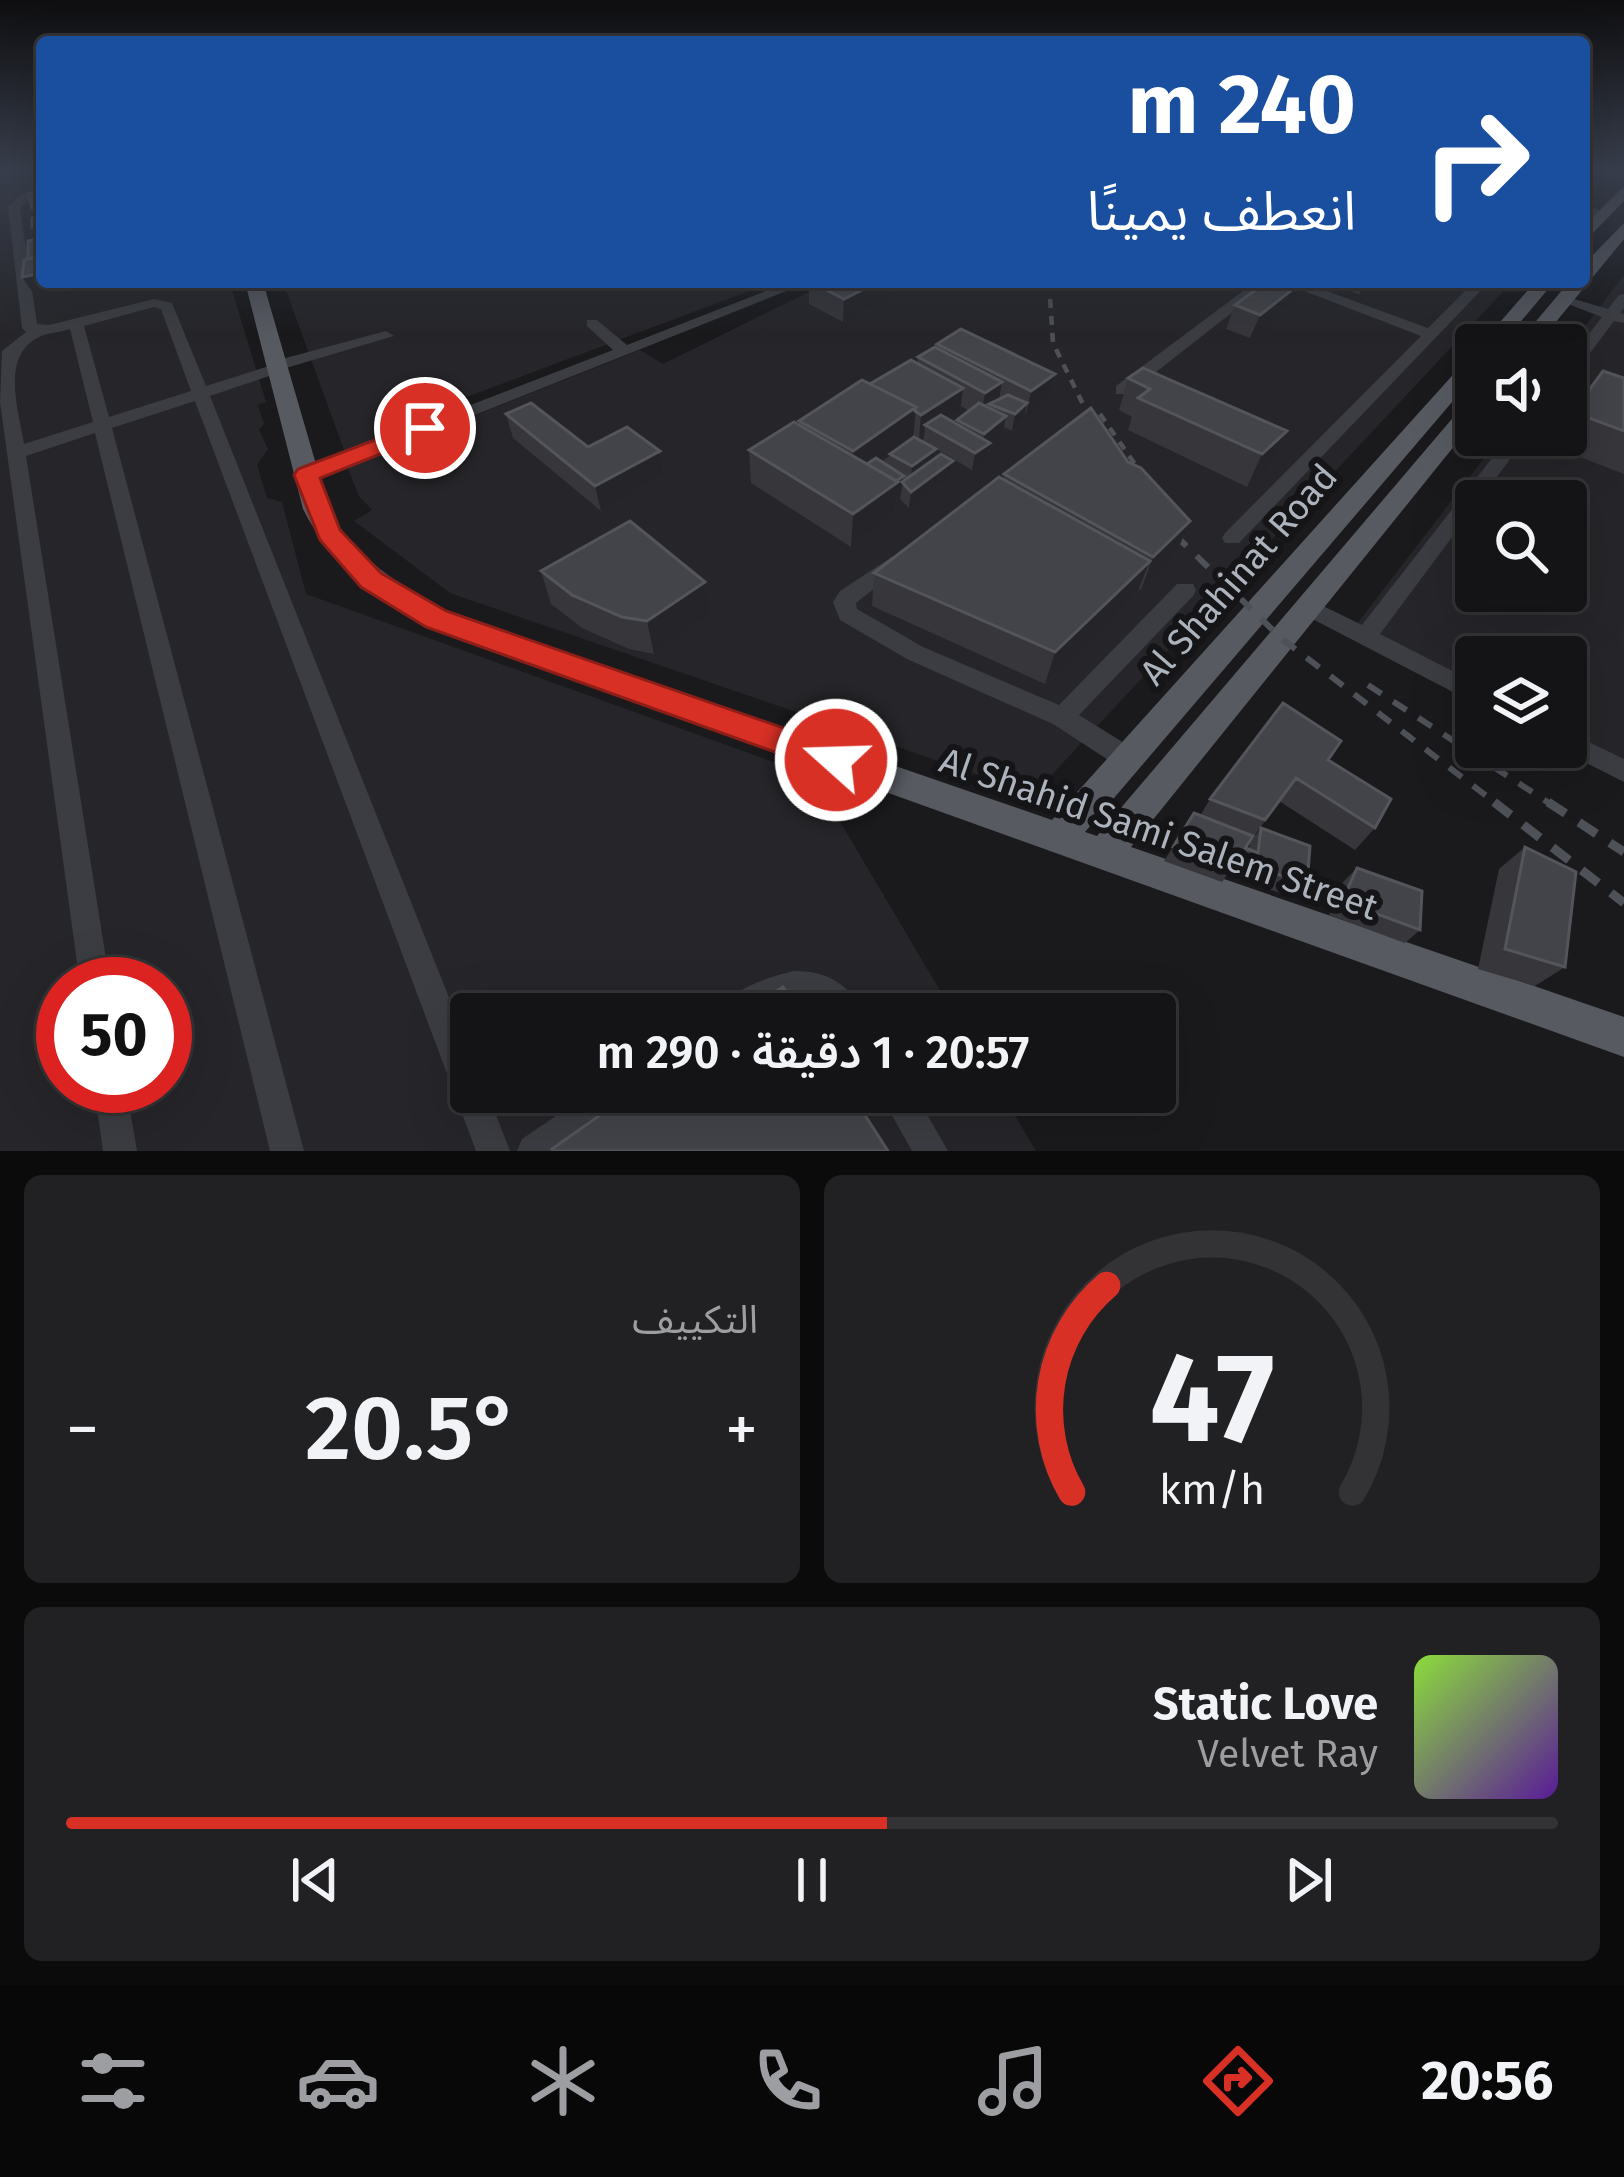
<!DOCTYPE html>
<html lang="ar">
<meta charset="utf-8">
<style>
:root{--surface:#141416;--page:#212123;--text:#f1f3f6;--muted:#9d9ea1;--line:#333335;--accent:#d93025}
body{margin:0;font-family:"Fira Sans","Noto Sans Arabic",sans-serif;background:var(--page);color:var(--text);direction:rtl;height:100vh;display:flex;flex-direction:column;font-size:45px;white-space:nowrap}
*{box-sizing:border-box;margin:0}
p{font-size:39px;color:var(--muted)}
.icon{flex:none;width:66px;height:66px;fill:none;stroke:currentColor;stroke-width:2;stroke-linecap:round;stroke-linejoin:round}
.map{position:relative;height:1151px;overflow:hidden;direction:ltr}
.drawer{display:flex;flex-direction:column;gap:24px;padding:24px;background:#0b0b0c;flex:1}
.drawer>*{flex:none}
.banner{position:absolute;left:36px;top:36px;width:1554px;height:252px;border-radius:12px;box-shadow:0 12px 48px #0002,0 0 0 3px var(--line);direction:rtl;background:#1a4fa0;color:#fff;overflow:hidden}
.tools{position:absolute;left:1455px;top:324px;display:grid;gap:24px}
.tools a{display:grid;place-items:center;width:132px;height:132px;border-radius:12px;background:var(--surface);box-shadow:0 12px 48px #0002,0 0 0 3px var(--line);font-size:60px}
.speed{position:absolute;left:36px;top:957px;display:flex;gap:24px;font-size:60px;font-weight:700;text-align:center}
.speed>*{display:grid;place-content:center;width:156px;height:156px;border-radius:50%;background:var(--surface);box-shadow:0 12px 48px #0002,0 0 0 3px var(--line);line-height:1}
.speed .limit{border:18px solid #d22;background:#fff;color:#111}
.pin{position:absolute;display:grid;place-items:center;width:102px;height:102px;color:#fff;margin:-51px;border:6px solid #fff;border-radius:50%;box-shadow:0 3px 12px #0007}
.me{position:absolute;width:132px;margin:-66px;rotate:290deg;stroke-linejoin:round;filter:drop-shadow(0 0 9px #0008)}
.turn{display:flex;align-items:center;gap:42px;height:252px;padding:0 36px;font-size:54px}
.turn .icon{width:156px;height:156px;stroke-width:2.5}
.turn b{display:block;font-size:84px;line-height:102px}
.big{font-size:90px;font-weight:600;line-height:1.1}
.drawer .tile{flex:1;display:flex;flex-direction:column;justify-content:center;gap:18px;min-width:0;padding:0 42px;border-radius:18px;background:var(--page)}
.drawer .dial{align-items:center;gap:0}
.dial svg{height:312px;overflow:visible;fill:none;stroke:var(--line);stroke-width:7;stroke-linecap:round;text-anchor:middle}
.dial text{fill:var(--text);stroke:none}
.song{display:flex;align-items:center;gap:36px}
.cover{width:144px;height:144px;border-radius:18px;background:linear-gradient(135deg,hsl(90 70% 55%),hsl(270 70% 35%))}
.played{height:12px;border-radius:6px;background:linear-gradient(90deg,var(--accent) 55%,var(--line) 55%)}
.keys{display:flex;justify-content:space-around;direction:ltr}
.heat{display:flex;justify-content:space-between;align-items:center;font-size:66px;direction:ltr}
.drawer .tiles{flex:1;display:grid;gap:24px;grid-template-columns:1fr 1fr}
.tile:last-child{grid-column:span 2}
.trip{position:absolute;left:450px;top:993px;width:726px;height:120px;border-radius:12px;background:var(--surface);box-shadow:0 12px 48px #0002,0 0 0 3px var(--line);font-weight:600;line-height:120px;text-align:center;direction:rtl}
.dock{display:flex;height:192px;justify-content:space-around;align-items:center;background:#080809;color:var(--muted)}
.dock .icon{width:84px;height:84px}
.dock .current{color:var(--accent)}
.dock b{font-size:54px;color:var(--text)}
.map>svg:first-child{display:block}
.built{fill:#26262a;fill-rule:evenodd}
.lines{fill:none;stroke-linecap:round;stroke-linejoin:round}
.minor{fill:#3b3d42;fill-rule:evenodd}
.major{fill:#575a61;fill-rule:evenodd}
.rail-far2{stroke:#4e5157;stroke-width:4.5;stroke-dasharray:9 8;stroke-linecap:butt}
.rail-far1{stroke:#4e5157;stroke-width:6;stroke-dasharray:16 14;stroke-linecap:butt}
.rail{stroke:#4e5157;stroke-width:9;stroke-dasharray:21 16;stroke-linecap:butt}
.wall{fill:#36363b;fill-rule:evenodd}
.shaded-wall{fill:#252529}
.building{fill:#434449;stroke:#53555b;stroke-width:3}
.route{fill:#d93025;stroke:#8d1f18;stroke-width:3}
.labels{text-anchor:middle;stroke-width:12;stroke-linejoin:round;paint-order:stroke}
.street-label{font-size:36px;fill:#adb3bd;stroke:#151518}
</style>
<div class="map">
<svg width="1624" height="1151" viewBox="0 0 1624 1151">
<rect width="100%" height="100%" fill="#1a1a1d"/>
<path class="built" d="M0,172H42V282H219L222,290H232L266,402L258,405L264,424L259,430L268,449L257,465L267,498L282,502L306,594L813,776L954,1014H471V1092H1001L1036,1151H0ZM63,984H165V1086H63Z
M1624,275V772L1566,742V657H1476V694L1353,629L1502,435H1566V351ZM1476,501H1566V591H1476Z
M283,282H773L373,432L374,440L344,450Z
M829,282H1512L1045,782L1035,786L1008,785L450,593L354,521L372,510L359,496L347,466L640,350L663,364Z"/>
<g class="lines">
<path class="minor" d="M42,189V197L28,201L20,208L37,324L49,325L154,299L172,303L206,386L269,366L271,362L386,331L394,336L286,368L284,371L210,396L471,1053V1092H487L510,1151H476L195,401L112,428L304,1151H270L95,433L26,456L110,984H80L0,402L2,351L26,332L22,328L8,207L20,195ZM154,307L161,309L191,391L109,417L84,326ZM70,329L93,422L24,444C18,408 0,354 41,336C48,333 61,332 70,329Z
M1584,206L1608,212L1609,215L1603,219L1584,214Z
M789,282H809L314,479H300L298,475L300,471L613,350L587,326V320H597L627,345Z
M1255,282H1271L1128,394H1116V386Z
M1281,282H1302L1428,328L1474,282H1489L1239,543H1225L1222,538L1225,533L1421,336Z
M1624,294V308L1620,313L1624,314V323L1614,321L1572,377L1566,379V363L1602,317L1557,300L1564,296L1608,309L1619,295Z
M1510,435H1528L1380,634L1476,683V704L1299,612L1296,606L1299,600L1307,598L1362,625Z
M893,556L903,563L900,568L856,603L857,609L923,647L1059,705L1177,584H1193L1196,590L1193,596L1079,715L1137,751L1141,759L1137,767L1128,770L1119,767L1053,724L907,659L840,620L833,602L840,591Z
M1566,731L1624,759V782L1557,748L1566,747Z
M794,971C825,970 851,984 863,1014H829L809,1001L779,1005L762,1014H719C729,989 769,977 794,971Z
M94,1086H126L137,1151H103Z
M591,1092H636L632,1104L563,1151H517L522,1139Z
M879,1092H914L948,1151H912Z"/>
<path class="major" d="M1624,186V201L1584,242V226Z
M1624,223V239L1537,345H1516L1569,282H1584V264Z
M245,282H263L329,509C355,559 399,584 446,611L1052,820L1469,357L1476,355V374L1085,832L1097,836L1468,400L1476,398V419L1131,847L1624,1017V1057L426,627C371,593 333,568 303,509Z
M1535,282H1554L1501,345H1480Z"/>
<path class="rail-far2" d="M1049,282L1053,343L1100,439
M1100,414L1155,493
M1158,516L1178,538"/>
<path class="rail-far1" d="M1175,535L1281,638L1498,805
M1368,685L1552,805"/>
<path class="rail" d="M1494,802L1624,903
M1548,802L1624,852"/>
</g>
<path class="wall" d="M665,282H694V283L678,290Z
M809,282L912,286L843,322L809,304Z
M1330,282H1374L1359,295Z
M1299,299L1250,338L1226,329L1235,305Z
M937,344L1055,374L1050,398L1025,414L1024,419L1012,431L1004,427L1003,433L990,443L987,459L972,470L923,441L924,436L919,439L913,436V438L936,449L935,458L953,461L951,477L909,508L900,499L901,493L897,496L895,514L851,547L751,483L749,450L799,424V421L870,384L917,364L918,357L937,348ZM961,406L969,411L957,420L956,424L949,419L960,412Z
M1603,371L1624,378V474L1549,445L1556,435H1566V421Z
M1128,378L1287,431L1272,464L1247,487L1128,430L1132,417L1119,410Z
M506,414L588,447L660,451L664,475L601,511L513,438Z
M1004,474L1176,554L1141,590L1139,589L1137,593L1045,684L872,606L874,573L1003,480Z
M541,571L709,615L654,654L629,649L582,628L551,604Z
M1328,760L1375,828L1355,850L1279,801L1222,882L1164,861L1194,813L1200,816L1210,799Z
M1261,828L1307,884L1295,898L1233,877L1236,863L1246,848L1249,849L1250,843Z
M1525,847L1565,967L1535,986L1478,969L1499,869Z
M1357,868L1420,930L1405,943L1329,915L1343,882Z"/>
<path class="shaded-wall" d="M42,206V222H41L32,208Z
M42,225V242L32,227Z
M42,259V282H104V284L38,300L22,277Z
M677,282H694V283L678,290Z
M878,282H913L912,286L843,322L844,299Z
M1302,282H1306L1299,299L1250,338L1260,315Z
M1365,282H1374L1359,295Z
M1055,374L1050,398L1026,415L1031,391Z
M1002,382L998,406L989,404L988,412L981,417L985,393Z
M963,388L960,412L933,429L925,425L924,436L919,439L921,415Z
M1027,403L1024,419L1012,431L1015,414Z
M916,407L913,439L852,483L853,451Z
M1006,416L1003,433L990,443L987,459L972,470L975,453L982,449L984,434Z
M1287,431L1272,464L1247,487L1262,454Z
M936,449L934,466L910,483L912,466Z
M660,451L664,475L601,511L595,486Z
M953,461L951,477L909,508L911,492Z
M904,476L901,493L897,496L895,514L851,547L853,514Z
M1190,521L1176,554L1141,590L1153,557Z
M1150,561L1137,593L1045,684L1055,652Z
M705,582L709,615L654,654L647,621Z"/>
<path class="building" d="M42,191V206L32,208L28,193Z
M42,217V225L32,227V218Z
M42,238V256L28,259V241Z
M42,256V273L22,277L24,260Z
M811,282H878L844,299Z
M1266,282H1302L1260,315L1235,305Z
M961,329L1055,374L1031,391L937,344Z
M935,347L1002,382L985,393L918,357Z
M911,360L963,388L921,415L915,411L916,407L870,384Z
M1143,368L1287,431L1262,454L1138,398L1150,389L1128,378Z
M1603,371L1624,378V431L1573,412Z
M862,380L916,407L853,451L799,421Z
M1008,395L1027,403L1015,414L989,404Z
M531,403L588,447L627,427L660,451L595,486L506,414Z
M979,403L1006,416L984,434L957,420Z
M1091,408L1128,462L1141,468L1190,521L1153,557L1004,474Z
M941,415L990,443L975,453L925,425Z
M794,422L898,482L853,514L749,450Z
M914,437L936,449L912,466L890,454Z
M941,454L953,461L911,492L902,482Z
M876,458L904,476L896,481L867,464Z
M999,477L1150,561L1055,652L874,573Z
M630,521L705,582L647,621L622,617L572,595L541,571Z
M1283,703L1341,741L1328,760L1391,799L1375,828L1296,778L1265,820L1210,799Z
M1194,813L1253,836L1233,867L1173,847Z
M1261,828L1310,846L1307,884L1244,863L1246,848L1258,853Z
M1525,847L1576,872L1565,967L1505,949Z
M1357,868L1422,891L1420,930L1342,901Z
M783,987L800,1014H744Z
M633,1092H850L888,1151H553L552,1149Z"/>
<linearGradient id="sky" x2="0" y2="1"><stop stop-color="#0e0e10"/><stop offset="0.51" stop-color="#383e4c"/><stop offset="1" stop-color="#383e4c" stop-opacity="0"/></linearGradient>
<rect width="1624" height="333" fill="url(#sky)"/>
<path class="route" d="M425,421L433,423V433L320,478L340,530L381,573L446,611L847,750L852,760L847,770L836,774L426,627L361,587L320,540L294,475L298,469Z"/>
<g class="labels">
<g class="street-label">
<text transform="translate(1238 574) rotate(-49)" y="13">Al Shahinat Road</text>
<text transform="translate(1159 833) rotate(19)" y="13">Al Shahid Sami Salem Street</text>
</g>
</g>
</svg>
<div class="tools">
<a><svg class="icon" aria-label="sound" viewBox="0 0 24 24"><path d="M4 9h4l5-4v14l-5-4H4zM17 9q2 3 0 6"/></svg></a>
<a><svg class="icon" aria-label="search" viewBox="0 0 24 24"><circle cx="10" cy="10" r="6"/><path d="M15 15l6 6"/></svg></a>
<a><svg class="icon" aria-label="layers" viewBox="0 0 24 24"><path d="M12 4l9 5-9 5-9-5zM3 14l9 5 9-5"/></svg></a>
</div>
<div class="speed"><div class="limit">50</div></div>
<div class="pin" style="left:425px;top:428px;background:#d93025"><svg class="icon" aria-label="arrive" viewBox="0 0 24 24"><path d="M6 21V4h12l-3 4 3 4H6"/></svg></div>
<svg class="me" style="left:836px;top:760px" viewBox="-20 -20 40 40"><circle r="17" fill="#d93025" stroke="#fff" stroke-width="3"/><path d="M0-11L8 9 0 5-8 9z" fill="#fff"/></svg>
<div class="trip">20:57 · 1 دقيقة · 290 m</div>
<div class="banner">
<div class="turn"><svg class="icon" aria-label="right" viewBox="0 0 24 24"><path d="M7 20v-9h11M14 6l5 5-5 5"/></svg><div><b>240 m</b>انعطف يمينًا</div></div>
</div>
</div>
<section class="drawer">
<div class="tiles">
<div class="tile dial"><svg viewBox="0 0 100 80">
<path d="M14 69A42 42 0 1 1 86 69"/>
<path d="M14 69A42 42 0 0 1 23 16" stroke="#d93025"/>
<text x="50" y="56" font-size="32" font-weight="700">47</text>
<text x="50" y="72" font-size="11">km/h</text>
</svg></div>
<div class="tile"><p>التكييف</p>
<div class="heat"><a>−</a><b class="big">20.5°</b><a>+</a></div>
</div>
<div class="tile">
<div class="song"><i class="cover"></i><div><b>Static Love</b><p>Velvet Ray</p></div></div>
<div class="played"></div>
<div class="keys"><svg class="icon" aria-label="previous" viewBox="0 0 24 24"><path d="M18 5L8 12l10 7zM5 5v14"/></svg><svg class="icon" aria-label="pause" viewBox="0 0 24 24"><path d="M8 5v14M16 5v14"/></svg><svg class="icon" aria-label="next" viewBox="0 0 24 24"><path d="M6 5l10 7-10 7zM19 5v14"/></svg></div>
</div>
</div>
</section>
<nav class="dock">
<b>20:56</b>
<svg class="icon current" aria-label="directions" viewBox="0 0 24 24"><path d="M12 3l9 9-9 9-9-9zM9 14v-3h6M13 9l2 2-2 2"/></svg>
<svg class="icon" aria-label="music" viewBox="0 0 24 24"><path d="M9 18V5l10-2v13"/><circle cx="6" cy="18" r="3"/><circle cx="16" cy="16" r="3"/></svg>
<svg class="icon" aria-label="phone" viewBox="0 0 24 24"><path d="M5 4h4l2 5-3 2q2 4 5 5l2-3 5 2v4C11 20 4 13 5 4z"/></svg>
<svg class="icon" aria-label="climate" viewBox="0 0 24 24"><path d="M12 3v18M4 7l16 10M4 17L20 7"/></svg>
<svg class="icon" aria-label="car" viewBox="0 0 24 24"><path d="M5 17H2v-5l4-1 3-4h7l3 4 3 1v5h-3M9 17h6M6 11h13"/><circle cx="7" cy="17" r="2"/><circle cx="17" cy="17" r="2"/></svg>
<svg class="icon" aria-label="filters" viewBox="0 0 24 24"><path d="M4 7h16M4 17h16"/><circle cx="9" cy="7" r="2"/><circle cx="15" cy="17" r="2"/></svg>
</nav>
